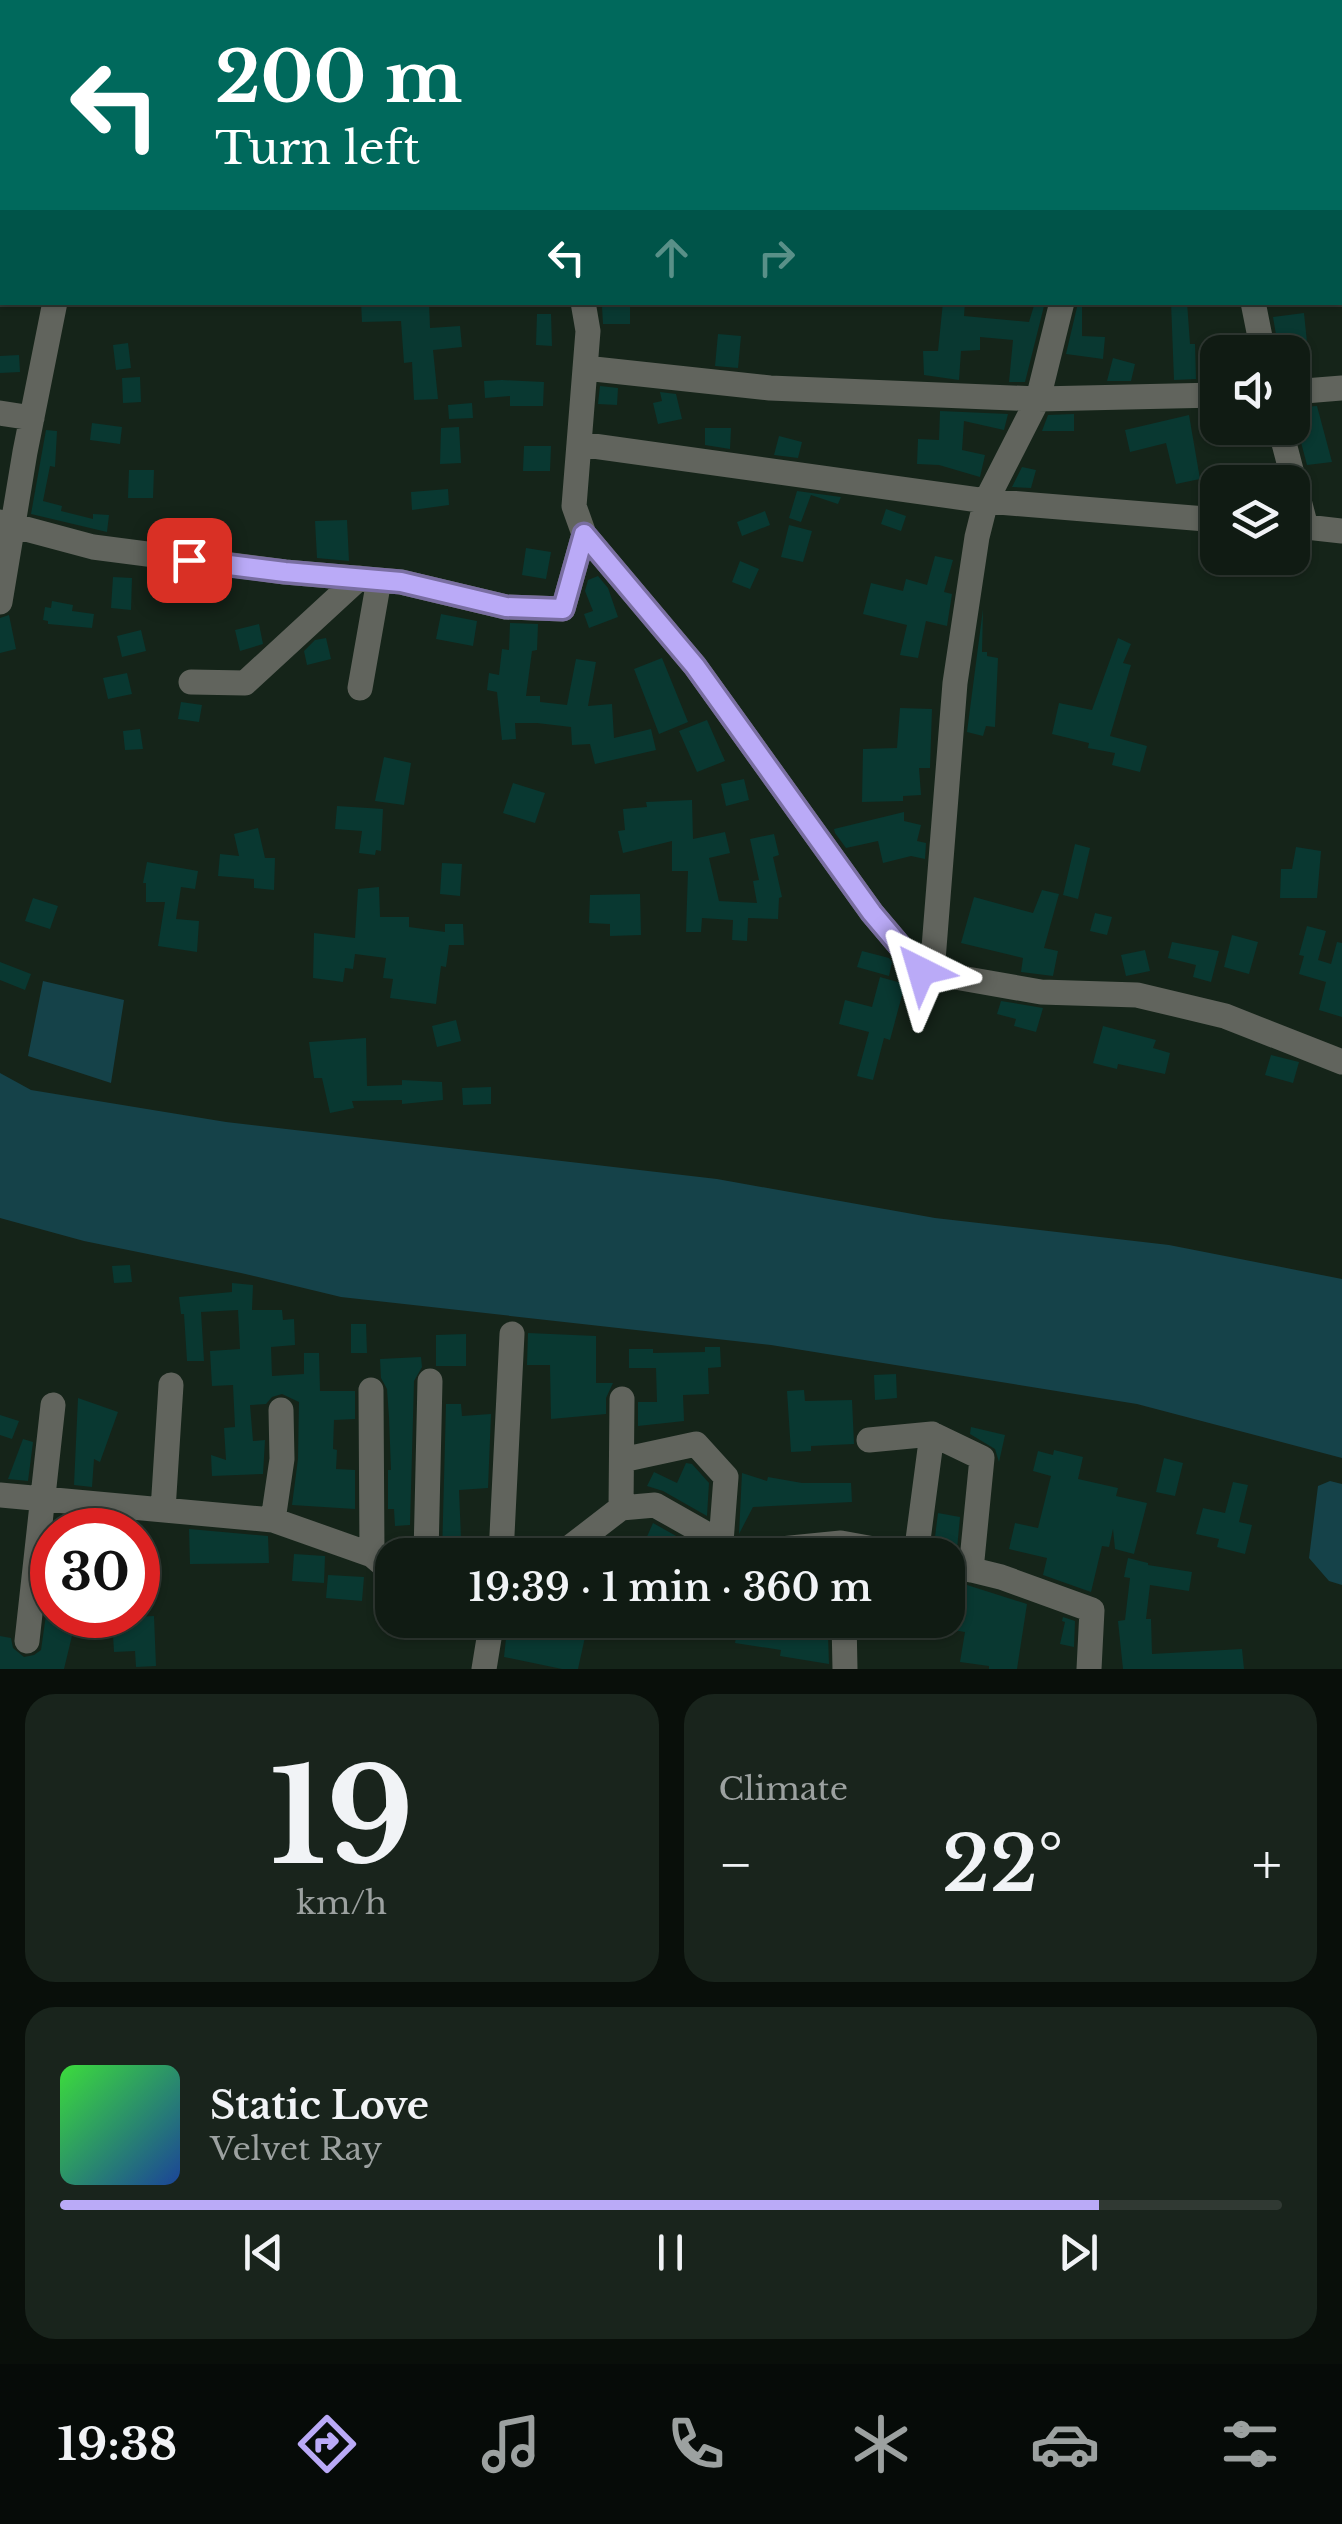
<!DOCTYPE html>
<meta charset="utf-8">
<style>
:root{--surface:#101b13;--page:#19241c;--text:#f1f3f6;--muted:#9ca1a0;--line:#303933;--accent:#baaaf7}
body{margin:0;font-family:"Libre Baskerville",serif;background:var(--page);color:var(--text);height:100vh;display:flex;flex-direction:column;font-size:38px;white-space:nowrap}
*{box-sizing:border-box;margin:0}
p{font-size:32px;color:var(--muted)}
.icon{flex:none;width:55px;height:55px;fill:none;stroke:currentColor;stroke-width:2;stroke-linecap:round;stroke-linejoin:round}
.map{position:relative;height:1669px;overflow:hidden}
.panel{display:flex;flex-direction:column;gap:25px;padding:25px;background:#090f0a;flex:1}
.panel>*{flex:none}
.banner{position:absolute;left:0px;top:0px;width:1342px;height:305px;box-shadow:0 2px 8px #0004,0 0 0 2px var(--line);background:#00695c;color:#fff;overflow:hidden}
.tools{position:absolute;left:1200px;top:335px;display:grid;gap:20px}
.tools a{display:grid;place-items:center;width:110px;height:110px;border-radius:20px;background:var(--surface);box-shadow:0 2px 8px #0004,0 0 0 2px var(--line);font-size:50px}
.speed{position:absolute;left:30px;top:1508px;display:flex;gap:20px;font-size:50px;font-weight:700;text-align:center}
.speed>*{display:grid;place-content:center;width:130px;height:130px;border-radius:50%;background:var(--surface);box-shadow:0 2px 8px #0004,0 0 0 2px var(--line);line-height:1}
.speed .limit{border:15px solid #d22;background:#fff;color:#111}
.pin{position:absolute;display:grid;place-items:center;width:85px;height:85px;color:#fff;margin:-42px;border-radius:20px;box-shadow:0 5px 15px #0006}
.me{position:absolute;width:110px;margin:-55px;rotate:320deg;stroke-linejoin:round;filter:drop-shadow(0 0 8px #0008)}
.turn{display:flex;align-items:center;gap:35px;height:210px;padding:0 50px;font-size:45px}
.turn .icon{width:130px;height:130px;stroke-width:2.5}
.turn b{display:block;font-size:70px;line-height:85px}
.lanes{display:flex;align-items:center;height:95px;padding:0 50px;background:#0003;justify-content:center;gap:50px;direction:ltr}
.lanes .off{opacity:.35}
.big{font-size:75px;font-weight:600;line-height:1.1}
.panel .tile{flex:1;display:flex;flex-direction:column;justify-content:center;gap:15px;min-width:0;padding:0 35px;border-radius:30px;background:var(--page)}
.panel .dial{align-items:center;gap:0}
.dial b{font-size:130px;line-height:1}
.song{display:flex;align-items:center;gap:30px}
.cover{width:120px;height:120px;border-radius:15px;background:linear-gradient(135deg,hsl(120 70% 55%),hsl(220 70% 35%))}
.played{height:10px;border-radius:5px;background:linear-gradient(90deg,var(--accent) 85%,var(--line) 85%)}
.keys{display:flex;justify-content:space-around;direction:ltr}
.heat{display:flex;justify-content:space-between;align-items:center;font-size:55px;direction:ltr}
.panel .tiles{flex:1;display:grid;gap:25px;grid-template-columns:1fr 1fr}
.tile:last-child{grid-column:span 2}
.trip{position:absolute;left:375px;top:1538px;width:590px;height:100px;border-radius:30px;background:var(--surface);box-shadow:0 2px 8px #0004,0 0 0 2px var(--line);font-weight:600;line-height:100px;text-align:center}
.tab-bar{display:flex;height:160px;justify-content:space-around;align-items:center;background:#060b08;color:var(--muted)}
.tab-bar .icon{width:70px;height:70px}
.tab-bar .selected{color:var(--accent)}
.tab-bar b{font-size:45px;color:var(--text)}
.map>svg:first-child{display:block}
.water{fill:#154249}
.building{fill:#093831}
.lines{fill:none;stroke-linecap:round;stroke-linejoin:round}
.minor{stroke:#61645d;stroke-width:25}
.route-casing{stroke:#796ea1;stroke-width:25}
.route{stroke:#baaaf7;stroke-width:18}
</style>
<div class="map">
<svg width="1342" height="1669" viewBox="0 0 1342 1669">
<rect width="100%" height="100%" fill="#152419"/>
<path class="water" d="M43,981L124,1000L111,1083L28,1056Z
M0,1073L31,1090L226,1122L717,1179L935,1218L1169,1245L1342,1279V1458L1137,1404L771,1345L341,1297L241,1273L84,1241L0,1218Z
M1330,1481L1342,1484V1585L1329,1581L1309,1558L1318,1486Z"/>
<path class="building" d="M361,302H429L430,328L460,326L462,347L433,350L438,399L414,400L412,362L404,363L401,321L362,322Z
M943,302H965L964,316L1029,322L1035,302H1045L1025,382H1009L1013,340L980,337V350L961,351L959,380L924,375L923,351H938Z
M1171,302H1187L1190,344H1195L1196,379L1174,380Z
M1078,303H1082V336L1105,337L1103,359L1066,354Z
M630,305V324H603L602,306Z
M1304,313L1308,352H1279L1273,317Z
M537,314H551L552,346L536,345Z
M718,334L741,336L738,368L715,366Z
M128,343L131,368L116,370L113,345Z
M19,355L20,372L0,373V356Z
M1113,358L1135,364L1131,381H1107Z
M140,377L141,402L123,403L122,378Z
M502,380L544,382L543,406H510V396L485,398L484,381Z
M600,386L618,388L617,405L598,404Z
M660,392L676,394L682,419L658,424L653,403L662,401Z
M472,403L473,418L449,419L448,405Z
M1317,406L1332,462L1307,465L1292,408Z
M940,411L1008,414L1004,430L964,421L962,450L985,455L980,477L939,465L917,464L918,439L939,440Z
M1074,414V431H1042L1048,415Z
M1189,415L1200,479L1176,484L1166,443L1130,452L1125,430Z
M92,423L122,427L120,444L90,440Z
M459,427L461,463L440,464L441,428Z
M705,428H731L730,449L705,445Z
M46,430L57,431L55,467L50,466L43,501L62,506L61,511L93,519V514L109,515L107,532L31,514Z
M779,436L802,442L798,458L774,455Z
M524,446H551L550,471H523Z
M1022,467L1036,470L1031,488L1012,487Z
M129,470H154L153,498H128Z
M448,489L449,505L412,510L411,492Z
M797,491L841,497L838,504L811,495L801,522L789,518Z
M886,509L906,516L901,531L881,524Z
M765,511L770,525L742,536L737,522Z
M347,520L349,561L317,558L315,521Z
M789,525L812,531L803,562L781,557Z
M526,548L551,552L546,579L522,575Z
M935,556L953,560L944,592L952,594L947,626L926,621L918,658L900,655L907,625L863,614L871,583L903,591L906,579L927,585Z
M740,561L759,569L750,589L732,582Z
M598,576L608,588L618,617L589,628L584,614L593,611L585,591L588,580Z
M113,577L132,578L131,610L111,608Z
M52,601L73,605L72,611L94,614L92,628L48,624V621L43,620L45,607L51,608Z
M983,609L982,652H987V656L998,658L995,727L986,726L983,736L967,732Z
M441,614L477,621L473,646L436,639Z
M9,615L16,649L0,653V618Z
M510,623L538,624L537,650L532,651L526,696H540V702L567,705L576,659L596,662L588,706L612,704L614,738L651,729L656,750L595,764L590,744L572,745L571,727L537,723H515L516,739L502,740L497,692L487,690L489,673L499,675L502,649L509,650Z
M259,624L263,644L240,651L235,630Z
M141,630L146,651L122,657L117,636Z
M326,638L331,659L307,665L304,651L315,640Z
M1118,638L1131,644L1123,663L1131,665L1110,736L1147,746L1140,772L1112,765L1115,753L1088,748L1089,743L1052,734L1059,703L1092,710Z
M662,658L688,722L659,734L634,669Z
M127,673L132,694L108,699L103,678Z
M181,702L202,705L199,722L178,719Z
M900,708L932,709L930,768H919L921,795L903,796V801L862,802L863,749L897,748Z
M707,720L725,761L697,772L679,731Z
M140,729L143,749L125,750L123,731Z
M384,757L411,763L404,805L375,801Z
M744,779L749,800L726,806L721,784Z
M513,783L545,793L535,823L503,813Z
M692,800L693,839L725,832L730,853L709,858L719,901L757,903L753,881L759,880L750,839L774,834L779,855L773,857L782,897L779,898L778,919L748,918L747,941L732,940L733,920L702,918L701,932H686L688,871H672V841L623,853L618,831L625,830L623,809L647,807L646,802Z
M337,806L383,809L381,851L376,850L375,855L359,853L362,831L335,829Z
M904,812V821L921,825L917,841L926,843L925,859L911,856L883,863L878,841L846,848L835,833L834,829Z
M258,828L265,858H275L274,890L254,888V879L218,876L220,854L239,856L234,834Z
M1075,844L1090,848L1078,899L1063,895Z
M1296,847L1321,851L1317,898H1280L1281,869H1292Z
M147,862L198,871L195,889L181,887L176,919L199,921L197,952L158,946L165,902H146V883H143Z
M442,863L462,864L460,896L440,894Z
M379,887L380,917H409V927L445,932V924H463L464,945H449L446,967L441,966L436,1004L390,998L393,979L383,978L386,958L355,954L353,969L345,968L343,982L313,978L314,933L355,938L358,889Z
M1042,890L1059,894L1044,948L1058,951L1053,976L1021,972L1023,958L961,943L974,897L1033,913Z
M640,894L641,935L610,936V924L589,923L590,895Z
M33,898L58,906L50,929L25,921Z
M1095,913L1112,917L1107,935L1090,931Z
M1307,926L1326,931L1318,960L1331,964L1337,942L1342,943V1017L1319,1010L1326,982L1299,974L1304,956L1299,955Z
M1232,935L1258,942L1249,974L1224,967Z
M1172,942L1219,951L1211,982L1193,977L1196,965L1168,958Z
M1145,950L1150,971L1126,976L1121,955Z
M862,951L889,958L892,962L889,976L857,967Z
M0,962L31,974L25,990L0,980Z
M880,977L905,984L890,1040L884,1038L873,1080L857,1076L869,1032L839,1024L845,1000L872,1007Z
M1001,1001L1043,1008L1036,1032L1014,1026L1016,1019L997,1014Z
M456,1020L461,1041L437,1047L432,1026Z
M1103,1026L1156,1040L1153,1048L1170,1053L1165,1074L1118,1064L1117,1069L1093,1063Z
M366,1038L367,1086L402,1085V1080L442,1082L443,1100L402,1104V1100L352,1101L354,1108L330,1113L322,1078H314L309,1042Z
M1271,1055L1299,1062L1293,1083L1265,1075Z
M491,1087V1104L463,1105L462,1088Z
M130,1265L132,1282L114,1283L112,1266Z
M232,1283L253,1285L252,1310H282L283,1320L294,1319L295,1345L271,1347L272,1376L304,1374V1353H319L320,1391H355V1419L334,1420L333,1449L337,1450L336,1469L355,1470V1509L292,1505L298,1459L299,1402L282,1394L272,1397L266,1404L250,1405L253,1441L265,1440L263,1474L212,1476L211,1455L226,1460L224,1428L235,1427L233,1385L212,1386L210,1351L240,1349L238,1310L201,1312L204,1361H187L184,1314H181L179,1297L232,1292Z
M351,1324H366L367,1353H351Z
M528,1333L596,1336V1383H613L606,1398V1414L551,1419L550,1365H527Z
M466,1334V1366H436V1335Z
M705,1347H720L721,1367L708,1368L709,1394L683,1395L684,1421L638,1426V1402H657L656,1368H629V1349H653V1353L705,1352Z
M421,1357L422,1367L414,1381L410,1525L395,1526L394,1509H388V1470H391L389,1417L387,1389L381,1378L380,1359Z
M896,1374L897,1398L875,1400L874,1375Z
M804,1390L805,1401L852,1400L854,1444L811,1446V1451L791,1452L787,1391Z
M78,1398L118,1412L100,1462L94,1459L92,1487L74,1485Z
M446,1404H461L462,1416L491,1414L488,1488L459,1490L461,1538H486L485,1555H442Z
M0,1415L19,1421L12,1439L0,1435Z
M971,1427L1005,1435L999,1462L995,1449L970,1434Z
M23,1439L33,1442L28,1481L8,1479Z
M1054,1450L1083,1457L1078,1479L1118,1488L1116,1496L1147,1503L1134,1554L1115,1549L1113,1529L1109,1547L1102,1546L1091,1592L1043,1575L1047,1558L1009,1549L1015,1523L1038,1528L1051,1476L1033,1471L1038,1451L1053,1455Z
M1164,1458L1183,1463L1175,1496L1156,1492Z
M686,1463L692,1464L709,1483L707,1516L663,1491L647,1486L654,1472L677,1483Z
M742,1473L767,1481L768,1477L802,1483H851L852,1502L753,1507L739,1534Z
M1233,1482L1248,1485L1239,1522L1252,1525L1245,1554L1217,1547L1219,1539L1196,1534L1203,1508L1225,1513Z
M938,1513L960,1517L957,1549L940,1550L941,1546L934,1545Z
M653,1523L710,1555H639Z
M189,1529L268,1536L269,1563L190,1564Z
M294,1554L325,1556L324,1583L292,1581Z
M1128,1558L1148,1563V1565L1192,1572L1189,1591L1150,1585L1146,1619H1151L1152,1654L1242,1649L1244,1669H1123L1118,1621L1125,1620L1130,1578L1124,1577Z
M328,1575L364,1577L362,1601L326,1598Z
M967,1585L1027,1604L1017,1669H989V1666L960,1662L965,1632L947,1629L953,1590L966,1592Z
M48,1597L52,1598V1615H77L64,1669H0V1636L11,1638L13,1648L24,1657L34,1655L41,1650L46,1615H50L46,1614Z
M154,1616L156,1666L136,1667L135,1651L114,1652L112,1618Z
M1063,1617L1075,1621L1074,1647L1060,1644L1065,1622L1062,1621Z
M508,1620H601L597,1639L585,1637L578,1669H562L504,1657Z
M739,1620H762V1624L828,1636L829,1664L780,1656L781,1650L735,1643Z"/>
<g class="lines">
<path class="minor" d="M624,0V2
M768,0V2
M1073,0V2
M453,2L460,0
M583,302L588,331L574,506L584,534L695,666L872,913L921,971L1041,992L1137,995L1225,1016L1342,1062
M1253,302L1263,352
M585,368L770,388L1038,399L1218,395
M1292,392L1342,388
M0,413L32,418
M1280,428L1306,527L1342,531
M579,444L986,501L1218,520
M0,522L93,547L285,572L401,582L506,607L563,609L584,534
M0,602L25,452L55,302
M191,682L245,683L359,578
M360,688L379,580
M932,973L955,683L977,537L986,501L1038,399L1062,302
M371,1390L372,1555
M869,1440L932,1434L982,1458L971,1570
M622,1460L696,1444L726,1477L721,1542
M0,1495L273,1520L372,1555L392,1572
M621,1508L622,1399
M163,1510L171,1385
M273,1520L282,1459L281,1410
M426,1555L430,1381
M501,1555L512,1334
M560,1555L621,1508L655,1505L740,1553L841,1543L907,1555
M916,1555L932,1434
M948,1564L1001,1577L1092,1610L1089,1669
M844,1620L845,1669
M27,1641L53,1405
M484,1669L492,1620"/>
</g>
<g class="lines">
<g class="route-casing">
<path id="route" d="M189,560L285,572L401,582L506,607L563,609L584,534L695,666L872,913L921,971"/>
</g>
<use href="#route" class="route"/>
</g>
</svg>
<div class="tools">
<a><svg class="icon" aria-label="sound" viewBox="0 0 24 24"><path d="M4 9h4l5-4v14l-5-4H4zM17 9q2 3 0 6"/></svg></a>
<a><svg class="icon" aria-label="layers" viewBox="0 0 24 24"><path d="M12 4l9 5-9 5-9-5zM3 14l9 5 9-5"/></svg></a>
</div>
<div class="speed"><div class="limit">30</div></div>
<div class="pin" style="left:189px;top:560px;background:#d93025"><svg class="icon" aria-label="arrive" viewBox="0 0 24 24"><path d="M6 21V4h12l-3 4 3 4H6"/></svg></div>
<svg class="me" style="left:921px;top:971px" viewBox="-20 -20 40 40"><path d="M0-17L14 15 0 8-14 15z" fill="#baaaf7" stroke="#fff" stroke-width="4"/></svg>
<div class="trip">19:39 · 1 min · 360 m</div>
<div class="banner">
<div class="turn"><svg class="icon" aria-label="left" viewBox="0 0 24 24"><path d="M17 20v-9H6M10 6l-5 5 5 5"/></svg><div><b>200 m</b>Turn left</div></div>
<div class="lanes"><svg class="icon" aria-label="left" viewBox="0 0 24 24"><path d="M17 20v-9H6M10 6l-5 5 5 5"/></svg><svg class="icon off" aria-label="ahead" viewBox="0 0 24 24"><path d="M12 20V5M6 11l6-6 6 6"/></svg><svg class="icon off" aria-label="right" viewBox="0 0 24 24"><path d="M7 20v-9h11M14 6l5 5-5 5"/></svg></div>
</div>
</div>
<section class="panel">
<div class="tiles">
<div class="tile dial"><b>19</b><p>km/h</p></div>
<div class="tile"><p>Climate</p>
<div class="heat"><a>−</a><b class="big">22°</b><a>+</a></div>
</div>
<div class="tile">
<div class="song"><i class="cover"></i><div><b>Static Love</b><p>Velvet Ray</p></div></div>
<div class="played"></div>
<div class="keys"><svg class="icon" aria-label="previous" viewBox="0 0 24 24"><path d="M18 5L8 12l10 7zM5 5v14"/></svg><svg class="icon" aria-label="pause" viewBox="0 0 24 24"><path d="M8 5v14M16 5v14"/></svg><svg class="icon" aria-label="next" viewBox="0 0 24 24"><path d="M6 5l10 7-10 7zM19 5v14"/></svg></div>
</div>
</div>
</section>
<nav class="tab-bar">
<b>19:38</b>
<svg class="icon selected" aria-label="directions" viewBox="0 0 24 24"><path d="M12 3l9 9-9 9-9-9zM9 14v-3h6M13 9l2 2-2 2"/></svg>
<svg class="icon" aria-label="music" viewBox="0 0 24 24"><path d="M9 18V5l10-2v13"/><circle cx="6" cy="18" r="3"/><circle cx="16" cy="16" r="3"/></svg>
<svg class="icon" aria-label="phone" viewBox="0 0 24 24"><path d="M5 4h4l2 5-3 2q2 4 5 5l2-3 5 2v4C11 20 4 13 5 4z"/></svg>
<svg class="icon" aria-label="climate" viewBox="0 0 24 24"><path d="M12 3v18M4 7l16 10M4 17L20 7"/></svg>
<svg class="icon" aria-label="car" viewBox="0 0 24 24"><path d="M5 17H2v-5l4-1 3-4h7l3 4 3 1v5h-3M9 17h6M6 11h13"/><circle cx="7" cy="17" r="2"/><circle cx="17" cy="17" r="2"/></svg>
<svg class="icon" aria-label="filters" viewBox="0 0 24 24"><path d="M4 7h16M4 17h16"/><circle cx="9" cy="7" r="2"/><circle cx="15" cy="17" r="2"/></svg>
</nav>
